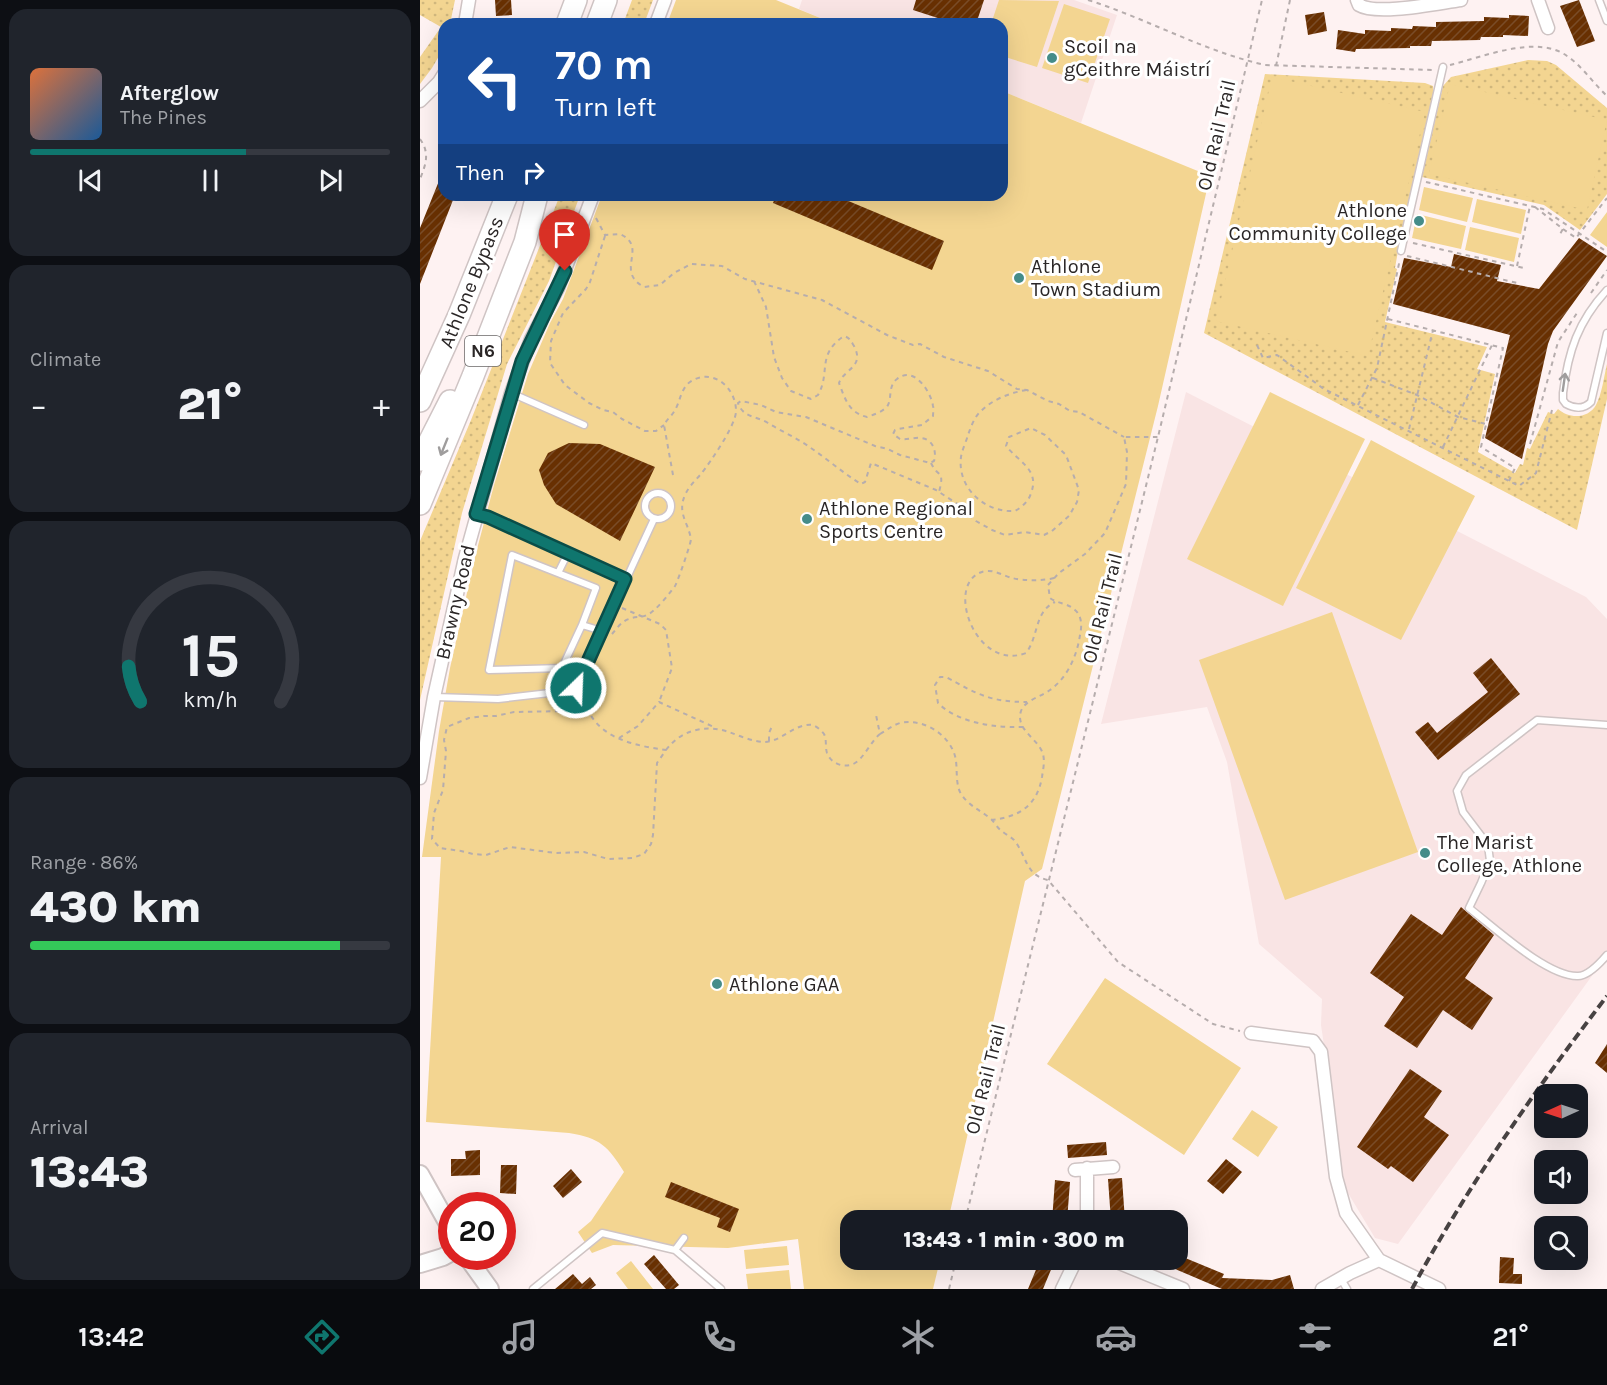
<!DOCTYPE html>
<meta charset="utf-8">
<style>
:root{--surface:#171b24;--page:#20242c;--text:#f1f3f6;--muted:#9ea1a6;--line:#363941;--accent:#0f766e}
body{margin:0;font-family:Karla,sans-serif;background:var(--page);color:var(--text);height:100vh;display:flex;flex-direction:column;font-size:22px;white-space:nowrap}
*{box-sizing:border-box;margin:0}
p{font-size:20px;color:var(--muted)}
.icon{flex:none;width:33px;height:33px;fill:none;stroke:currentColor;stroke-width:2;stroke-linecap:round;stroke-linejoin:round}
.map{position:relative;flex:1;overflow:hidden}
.details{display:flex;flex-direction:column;gap:9px;padding:9px;background:#0d0f14;width:420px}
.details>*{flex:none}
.guide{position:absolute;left:18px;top:18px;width:570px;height:183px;border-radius:18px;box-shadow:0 6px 24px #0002;background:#1a4fa0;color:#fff;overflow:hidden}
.needle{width:39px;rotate:267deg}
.buttons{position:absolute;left:1114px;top:1084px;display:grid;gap:12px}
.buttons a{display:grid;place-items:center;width:54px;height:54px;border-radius:12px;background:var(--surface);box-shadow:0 6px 24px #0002;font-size:30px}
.speed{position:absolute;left:18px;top:1192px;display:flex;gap:12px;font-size:30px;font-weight:700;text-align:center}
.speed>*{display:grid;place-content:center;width:78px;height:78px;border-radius:50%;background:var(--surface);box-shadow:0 6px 24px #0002;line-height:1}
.speed .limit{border:9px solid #d22;background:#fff;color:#111}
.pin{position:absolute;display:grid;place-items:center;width:51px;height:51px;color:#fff;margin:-62px -26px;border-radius:50% 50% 50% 0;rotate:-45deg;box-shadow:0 0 6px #0007}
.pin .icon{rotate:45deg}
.me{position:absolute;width:66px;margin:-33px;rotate:24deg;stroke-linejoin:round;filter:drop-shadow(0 0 4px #0008)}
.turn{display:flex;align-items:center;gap:21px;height:126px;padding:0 18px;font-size:27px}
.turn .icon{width:78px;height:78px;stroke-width:2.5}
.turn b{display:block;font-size:42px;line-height:51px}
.then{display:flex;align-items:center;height:57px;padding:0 18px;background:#0003;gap:12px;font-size:22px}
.big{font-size:45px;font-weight:800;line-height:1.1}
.details .card{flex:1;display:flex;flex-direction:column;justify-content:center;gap:9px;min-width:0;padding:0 21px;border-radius:18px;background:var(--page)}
.details .dial{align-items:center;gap:0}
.dial svg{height:156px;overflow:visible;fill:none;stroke:var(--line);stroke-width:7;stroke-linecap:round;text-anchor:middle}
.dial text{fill:var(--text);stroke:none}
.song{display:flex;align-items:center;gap:18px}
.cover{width:72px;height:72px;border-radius:9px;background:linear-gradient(135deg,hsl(20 70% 55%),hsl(210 70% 35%))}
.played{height:6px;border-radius:3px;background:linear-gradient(90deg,var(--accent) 60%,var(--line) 60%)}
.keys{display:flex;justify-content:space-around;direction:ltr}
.heat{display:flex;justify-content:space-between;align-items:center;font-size:33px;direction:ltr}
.charge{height:9px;border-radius:4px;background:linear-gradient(90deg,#34c759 86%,var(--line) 0)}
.trip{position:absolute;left:420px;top:1210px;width:348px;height:60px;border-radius:18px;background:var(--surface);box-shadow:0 6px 24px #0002;font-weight:800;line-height:60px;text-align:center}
.tab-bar{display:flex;height:96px;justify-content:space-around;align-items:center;background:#090b0e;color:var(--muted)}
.tab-bar .icon{width:42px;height:42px}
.tab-bar .current{color:var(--accent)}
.tab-bar b{font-size:27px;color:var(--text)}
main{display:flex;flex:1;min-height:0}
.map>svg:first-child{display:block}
.built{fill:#f9e4e4}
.grass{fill:url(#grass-dots)}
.park{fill:#f3d591}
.building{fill:url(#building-hatch)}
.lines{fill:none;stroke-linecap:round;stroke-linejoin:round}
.lane-casing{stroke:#cfc4c4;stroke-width:9}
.street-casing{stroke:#cfc4c4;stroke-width:15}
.secondary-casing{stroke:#cfc4c4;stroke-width:20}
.highway-casing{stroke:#cfc4c4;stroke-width:24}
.path{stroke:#b6adad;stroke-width:2;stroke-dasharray:4.5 4.5;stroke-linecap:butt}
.lane{stroke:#fff;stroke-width:6}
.street{stroke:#fff;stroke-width:12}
.secondary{stroke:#fff;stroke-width:16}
.highway{stroke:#fff;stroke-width:21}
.rail{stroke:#474242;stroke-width:4;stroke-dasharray:9 4.5;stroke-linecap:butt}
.oneway{stroke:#9f9d9d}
.route-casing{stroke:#0a4d48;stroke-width:15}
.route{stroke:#0f766e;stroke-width:10}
.poi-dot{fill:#458c89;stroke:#fff;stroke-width:2}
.labels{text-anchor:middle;stroke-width:6;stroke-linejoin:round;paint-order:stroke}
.shield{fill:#fff;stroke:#6a6767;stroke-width:1.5}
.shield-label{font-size:18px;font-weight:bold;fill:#2a2626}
.poi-label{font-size:20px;fill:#2a2626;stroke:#fff;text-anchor:start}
.street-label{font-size:20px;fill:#2a2626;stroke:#fff}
</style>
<main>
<section class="details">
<div class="card">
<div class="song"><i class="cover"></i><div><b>Afterglow</b><p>The Pines</p></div></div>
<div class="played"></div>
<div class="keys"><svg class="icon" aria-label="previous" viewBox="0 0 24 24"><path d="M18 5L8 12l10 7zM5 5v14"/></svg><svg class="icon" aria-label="pause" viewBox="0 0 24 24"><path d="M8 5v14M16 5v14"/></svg><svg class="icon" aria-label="next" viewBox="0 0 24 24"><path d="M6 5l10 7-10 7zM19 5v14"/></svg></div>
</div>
<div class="card"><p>Climate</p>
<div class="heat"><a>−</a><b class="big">21°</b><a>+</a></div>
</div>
<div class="card dial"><svg viewBox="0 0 100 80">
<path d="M14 69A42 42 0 1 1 86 69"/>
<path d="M14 69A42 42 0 0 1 8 51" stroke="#0f766e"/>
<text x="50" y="56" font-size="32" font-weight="700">15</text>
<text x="50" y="72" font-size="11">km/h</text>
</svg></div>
<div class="card"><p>Range · 86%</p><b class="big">430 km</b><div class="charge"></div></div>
<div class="card"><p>Arrival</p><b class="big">13:43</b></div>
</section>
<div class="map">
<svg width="1187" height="1289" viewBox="0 0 1187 1289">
<defs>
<pattern id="grass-dots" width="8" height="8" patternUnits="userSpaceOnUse" patternTransform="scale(1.5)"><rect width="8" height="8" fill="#f3d591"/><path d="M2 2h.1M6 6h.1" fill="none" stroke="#d0b77d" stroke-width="1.8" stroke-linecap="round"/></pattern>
<pattern id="building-hatch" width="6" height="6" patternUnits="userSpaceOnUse" patternTransform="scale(1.5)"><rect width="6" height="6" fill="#683002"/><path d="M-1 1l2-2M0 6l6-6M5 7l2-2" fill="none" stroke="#794c28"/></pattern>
</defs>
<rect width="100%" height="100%" fill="#fef2f2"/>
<path class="built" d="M382,0H654L697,15L661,123L582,91V24H415L379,9Z
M766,392L1166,597L1187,619V955L978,1244L955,1238L925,1188L901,1025L902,999L839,944L807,762L787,707L681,724Z"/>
<path class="grass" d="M0,0H35L30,24H24L23,49L12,68L0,84V57L21,27L0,15Z
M212,0H233L224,24H203Z
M1108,60L1127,61L1136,65L1187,108V194L1160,230L1124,205L1002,177L1023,86L1031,77Z
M845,74L1005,83L1013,86L1014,96L978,251L975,268L977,269L965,322L1067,347L1057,369L1075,374L1058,452L1095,473L1100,464L1103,465L1107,448L1110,449L1128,412L1134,414L1138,409C1149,419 1168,419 1176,405C1182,394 1184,376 1187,364V399L1157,530L784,333Z
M140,195H160L129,281L87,364L42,513L0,700V541L51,420Z"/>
<path class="park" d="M256,0H356L415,24H247Z
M579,0L639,1L617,67L582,56V24H571Z
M644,4L690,19L668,83L622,68Z
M852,77L1005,112L948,356L796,321Z
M1030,84L1187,120L1167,210L1009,174Z
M582,91L790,176L738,406L622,869L605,881L528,1221H430V1260H520L513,1289H384L378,1239L308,1248L193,1245L172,1253L158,1232L171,1221L204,1172C188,1146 180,1138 149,1133L6,1122L21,857H2L19,731L30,668L56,553L74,485L108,374L130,323L143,299L182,195H582Z
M1004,187L1053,198L1047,222L999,210Z
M1057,199L1106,210L1101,234L1052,222Z
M1187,212V247L1170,235Z
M997,214L1046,226L1041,249L992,238Z
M1050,227L1099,238L1094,262L1045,250Z
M850,392L945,439L863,606L767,559Z
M951,440L1055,496L981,640L876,588Z
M912,612L998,852L865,900L779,660Z
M685,978L821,1068L764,1155L627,1064Z
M832,1110L858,1127L838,1157L812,1139Z
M367,1246L369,1265L326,1269L324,1250Z
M211,1261L233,1289H208L196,1273Z
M369,1270L371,1289H328L326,1274Z"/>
<path class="building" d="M75,0H91L92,15L76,16Z
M496,0H564L556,24H526L527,21L493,10Z
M1159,0L1175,41L1157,47L1140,6Z
M904,12L907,31L888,35L885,15Z
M1089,15L1109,16L1108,36L1083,35V37H1061L1060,40L1012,41L1011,46H990V48L936,49L935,52L916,49L918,30L945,34V30L971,31V28L992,29L993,26L1016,27V22L1064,21V17L1089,18Z
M23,171L24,195H35L0,284V228Z
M356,195H414L524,241L512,270L353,203Z
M1159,238L1187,256L1133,331L1128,344L1102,459L1065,438L1090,335L973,304L984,258L1031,267L1034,254L1081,265L1077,281L1119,289Z
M149,443L180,444L235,467L200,541L136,504L124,485L119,470L128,453Z
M1071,658L1100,694L1018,760L995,732L1008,722L1017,733L1068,692L1053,673Z
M1041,907L1074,935L1045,978L1073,998L1052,1030L1023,1010L997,1048L964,1026L984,997L950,973L991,914L1022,935Z
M1187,1044V1073L1175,1063Z
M990,1069L1022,1091L1004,1117L1029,1135L993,1182L971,1166L968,1169L937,1147Z
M686,1142L687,1155L648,1158L647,1145Z
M60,1150V1175L31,1176V1159H46L45,1151Z
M806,1159L822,1172L803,1194L787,1181Z
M81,1165H97L96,1194L80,1193Z
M151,1169L162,1182L143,1198L133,1186Z
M702,1178L705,1221H691L688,1179Z
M635,1180L650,1182L647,1221H632Z
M251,1182L319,1209L310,1232L297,1227L300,1218L245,1197Z
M234,1255L259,1285L254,1289H246L224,1264Z
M758,1255L804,1274L802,1278L852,1280L870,1275L874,1289H802L734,1260H758Z
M1080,1257L1094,1258L1093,1274H1102V1284L1079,1283Z
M620,1260H635L623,1289H608Z
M153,1274L162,1284L170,1277L176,1285L171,1289H135Z"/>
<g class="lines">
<g class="lane-casing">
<path id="lane" d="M1179,0L1187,21
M981,251L1023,67
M1187,290C1158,321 1148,352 1143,393V400L1146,404C1155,409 1164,409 1171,402L1187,333
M91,393L164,425
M225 506a13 13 0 1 1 26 0a13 13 0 1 1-26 0Z
M57,514L67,517L205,579
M138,573L148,553
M162,625L176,588L92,555L69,670L142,668L162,625L182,631
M15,697L78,699L147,691L156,688L234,519
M1187,725L1117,720L1046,775L1037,791L1043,812L1068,845L1070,861L1061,883L1049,908C1074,927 1127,977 1158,976C1168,976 1181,962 1187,955
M255,1250L301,1289
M921,1279L927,1289
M113,1289L182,1233L255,1250L264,1238"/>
</g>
<g class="street-casing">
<path id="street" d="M937,0L939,5C957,16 1018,3 1041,0
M1118,0L1128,28
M45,24L49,0
M236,24L245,0
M0,101L19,82L24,74
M0,778L14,697L45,558L91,393L111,339L138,288L173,195
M831,1033L893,1041L901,1052L916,1177L926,1213L959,1260L1019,1289
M667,1168V1221
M655,1170L693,1167
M692,1260L763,1289
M642,1289L656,1260
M902,1289L930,1273L959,1260"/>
</g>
<g class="secondary-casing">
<path id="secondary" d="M0,1174L32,1231
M47,1257L70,1289
M0,1264L23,1257L32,1252"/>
</g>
<g class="highway-casing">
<path id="highway" d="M147,24L156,0
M177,24L186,0
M0,401L39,315L87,195
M0,460L30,401
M0,504L53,376L105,242L117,195"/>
</g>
<path class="path" d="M668,0C728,19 783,51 845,65L1013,70
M1030,65C1063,57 1117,34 1147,56C1162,66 1173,83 1187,96
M856,66L870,0
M0,139C10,153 6,164 0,179
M1006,182L1123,209L1187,252
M1115,207L1143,229L1140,234
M176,218L185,235L200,234C229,247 194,271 224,287L240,285L254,273L271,264L302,266L325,279L402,300L467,335L493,345L500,344L524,357L568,371L597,389L607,390L628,401L639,404L650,411L659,412L704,437
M1143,229L1156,238L1187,198
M185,236L170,282L166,289L143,313L131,341L130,363L145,385L169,403L183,410L193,412L202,419L225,431H236L244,425
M993,243L1104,268
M987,256L1097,283
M1097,266L1110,206
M334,281L346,307L354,357L362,378L371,391L391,399L398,395C411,372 396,355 424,336C430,338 431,341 434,346C445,367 424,369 419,383C425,399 429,413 447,417C453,415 465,411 468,405C472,397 468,386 477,379C494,365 511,392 513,406C514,409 513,412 513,416L502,425L478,429L475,430L473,434L480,439C487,440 495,437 501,438C513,439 517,452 514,461L510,463L480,455L468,449L455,446L386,417L356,412L341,405L321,401L318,403C323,418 337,416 348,423C361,431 375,437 388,446C406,458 423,473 441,484L445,482L451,463L516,490L539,505L556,521L572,530L585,535L605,532L624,535L632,531L649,516L657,502L659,490L646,455L625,435L611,428L589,437L586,446C599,462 620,470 611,493C609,501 602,507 595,511C565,513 537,488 541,457C542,450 546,442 548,435C551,427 554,417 561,411C573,399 590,393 606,390
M1171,293L1187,270
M968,319L1083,348L1061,447L1095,468L1089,481
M837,345L843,358L857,355L904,389L1099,486L1116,473L1132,410
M953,378L997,395L1038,417L1066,424
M938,405L957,368L980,259
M989,429L1013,330
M1110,444L1138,342L1157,313
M1023,447L1072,345
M511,463C518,478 525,470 519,492
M634,578C622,581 604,581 592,578C584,576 575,570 566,571C522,578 554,673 606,653C619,636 614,612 635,602
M202,608L240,624L246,630L252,668L239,702
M192,634C197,628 202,621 209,619C215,616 221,618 227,615C235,612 250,593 255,586C258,581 271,543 271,539C268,522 257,513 265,495C269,486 275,481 281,474C291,461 316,425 316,411C316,387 292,367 270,382C261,388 260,402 255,410C252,416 247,419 244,425L253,475
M160,697L151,709L146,711L94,712L76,716H64L49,718L27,727L24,740L26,751L23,790L14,813L12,839L20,848L41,851L53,854L66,855L90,847L136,853L164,852L188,859L212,858L224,854L231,844L233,835L237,763L246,750C218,746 183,740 169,712C167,706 165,700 162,694
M603,727C575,728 538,723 518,703L515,685L520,677H526C557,694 570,702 607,702
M460,734C467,730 473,725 480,723C503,718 529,734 535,756C538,767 535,781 540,792C547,805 560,810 571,819C575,823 578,829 583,832C587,835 591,837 594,840C607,856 605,875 628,880L698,962L793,1024L820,1031
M199,738L218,726L239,702L296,728
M349,741V733L353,724
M246,750C261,730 285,724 309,732C320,736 333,742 345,742C363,741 374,723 393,725C397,727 401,730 404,734C407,740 405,747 407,753C411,764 425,769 435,763C444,758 451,741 460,734L456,715
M571,820C599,817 617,806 622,777C623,770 625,762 623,754C618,738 595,730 601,711C605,700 621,697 630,690C647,678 657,656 660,635C662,626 662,616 655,610C648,603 638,604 630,598L628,585L639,573L665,554L685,533L706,484L707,452L704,437H738
M545,1221L738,437L842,0
M529,1289L536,1260"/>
<use href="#lane" class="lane"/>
<use href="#street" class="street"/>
<use href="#secondary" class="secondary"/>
<use href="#highway" class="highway"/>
<path class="rail" d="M992,1289C1048,1185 1116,1089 1187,996"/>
</g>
<defs><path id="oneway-shaft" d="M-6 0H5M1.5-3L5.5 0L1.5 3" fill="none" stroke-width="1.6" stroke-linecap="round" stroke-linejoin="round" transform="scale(1.5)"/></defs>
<g class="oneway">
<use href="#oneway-shaft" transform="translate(1144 382) rotate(-82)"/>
<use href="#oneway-shaft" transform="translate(24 447) rotate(112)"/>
</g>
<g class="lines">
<g class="route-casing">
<path id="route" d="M145,271L102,361L56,514L68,517L205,579L156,688"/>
</g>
<use href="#route" class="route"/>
</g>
<g class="poi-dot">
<circle cx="632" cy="58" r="6"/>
<circle cx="999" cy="221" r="6"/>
<circle cx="599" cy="278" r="6"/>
<circle cx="387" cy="519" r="6"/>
<circle cx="1005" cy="853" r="6"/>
<circle cx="297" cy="984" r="6"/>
</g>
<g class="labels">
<rect class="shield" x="45" y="336" width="36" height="30" rx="4.5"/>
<g class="shield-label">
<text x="63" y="357">N6</text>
</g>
<g class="poi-label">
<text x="644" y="53">Scoil na<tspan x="644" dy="23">gCeithre Máistrí</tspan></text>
<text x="987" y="217" text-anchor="end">Athlone<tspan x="987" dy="23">Community College</tspan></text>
<text x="611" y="273">Athlone<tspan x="611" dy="23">Town Stadium</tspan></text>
<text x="399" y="515">Athlone Regional<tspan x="399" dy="23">Sports Centre</tspan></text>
<text x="1017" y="849">The Marist<tspan x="1017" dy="23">College, Athlone</tspan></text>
<text x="309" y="991">Athlone GAA</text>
</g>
<g class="street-label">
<text transform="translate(796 135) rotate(-77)" y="7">Old Rail Trail</text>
<text transform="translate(51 282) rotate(-68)" y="7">Athlone Bypass</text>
<text transform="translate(35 602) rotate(-77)" y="7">Brawny Road</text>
<text transform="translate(682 608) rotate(-76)" y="7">Old Rail Trail</text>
<text transform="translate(565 1079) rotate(-76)" y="7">Old Rail Trail</text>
</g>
</g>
</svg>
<div class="buttons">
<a><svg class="needle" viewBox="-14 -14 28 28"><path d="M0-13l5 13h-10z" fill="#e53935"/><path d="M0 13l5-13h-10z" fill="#9ea1a6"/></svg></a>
<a><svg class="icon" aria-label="sound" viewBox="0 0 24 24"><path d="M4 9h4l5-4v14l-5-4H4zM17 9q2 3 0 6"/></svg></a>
<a><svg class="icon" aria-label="search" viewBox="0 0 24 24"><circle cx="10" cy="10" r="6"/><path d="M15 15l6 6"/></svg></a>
</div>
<div class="speed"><div class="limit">20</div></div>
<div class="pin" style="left:145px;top:271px;background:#d93025"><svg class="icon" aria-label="arrive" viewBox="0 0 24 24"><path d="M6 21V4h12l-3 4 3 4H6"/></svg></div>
<svg class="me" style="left:156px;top:688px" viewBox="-20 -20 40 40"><circle r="17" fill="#0f766e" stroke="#fff" stroke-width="3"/><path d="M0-11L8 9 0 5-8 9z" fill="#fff"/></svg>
<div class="trip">13:43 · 1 min · 300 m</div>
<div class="guide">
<div class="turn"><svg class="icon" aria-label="left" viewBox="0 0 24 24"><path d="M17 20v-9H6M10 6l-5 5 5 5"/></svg><div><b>70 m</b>Turn left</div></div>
<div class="then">Then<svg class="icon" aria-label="right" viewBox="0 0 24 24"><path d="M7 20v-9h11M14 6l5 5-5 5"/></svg></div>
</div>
</div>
</main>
<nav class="tab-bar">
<b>13:42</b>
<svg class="icon current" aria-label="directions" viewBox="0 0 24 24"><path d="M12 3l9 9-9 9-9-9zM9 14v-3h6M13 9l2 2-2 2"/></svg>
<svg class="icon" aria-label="music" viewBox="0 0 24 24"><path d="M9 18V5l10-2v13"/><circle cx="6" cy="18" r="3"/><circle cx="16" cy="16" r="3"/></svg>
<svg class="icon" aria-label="phone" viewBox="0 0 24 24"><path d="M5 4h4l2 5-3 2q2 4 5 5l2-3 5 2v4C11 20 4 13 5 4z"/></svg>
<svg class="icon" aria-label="climate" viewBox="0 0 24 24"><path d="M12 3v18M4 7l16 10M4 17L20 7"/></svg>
<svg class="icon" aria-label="car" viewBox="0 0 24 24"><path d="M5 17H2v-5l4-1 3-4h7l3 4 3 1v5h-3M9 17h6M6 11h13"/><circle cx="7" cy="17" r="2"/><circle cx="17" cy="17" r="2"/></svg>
<svg class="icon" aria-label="filters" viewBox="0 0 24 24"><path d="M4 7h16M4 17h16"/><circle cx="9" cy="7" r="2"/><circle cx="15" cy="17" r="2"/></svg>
<b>21°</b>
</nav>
